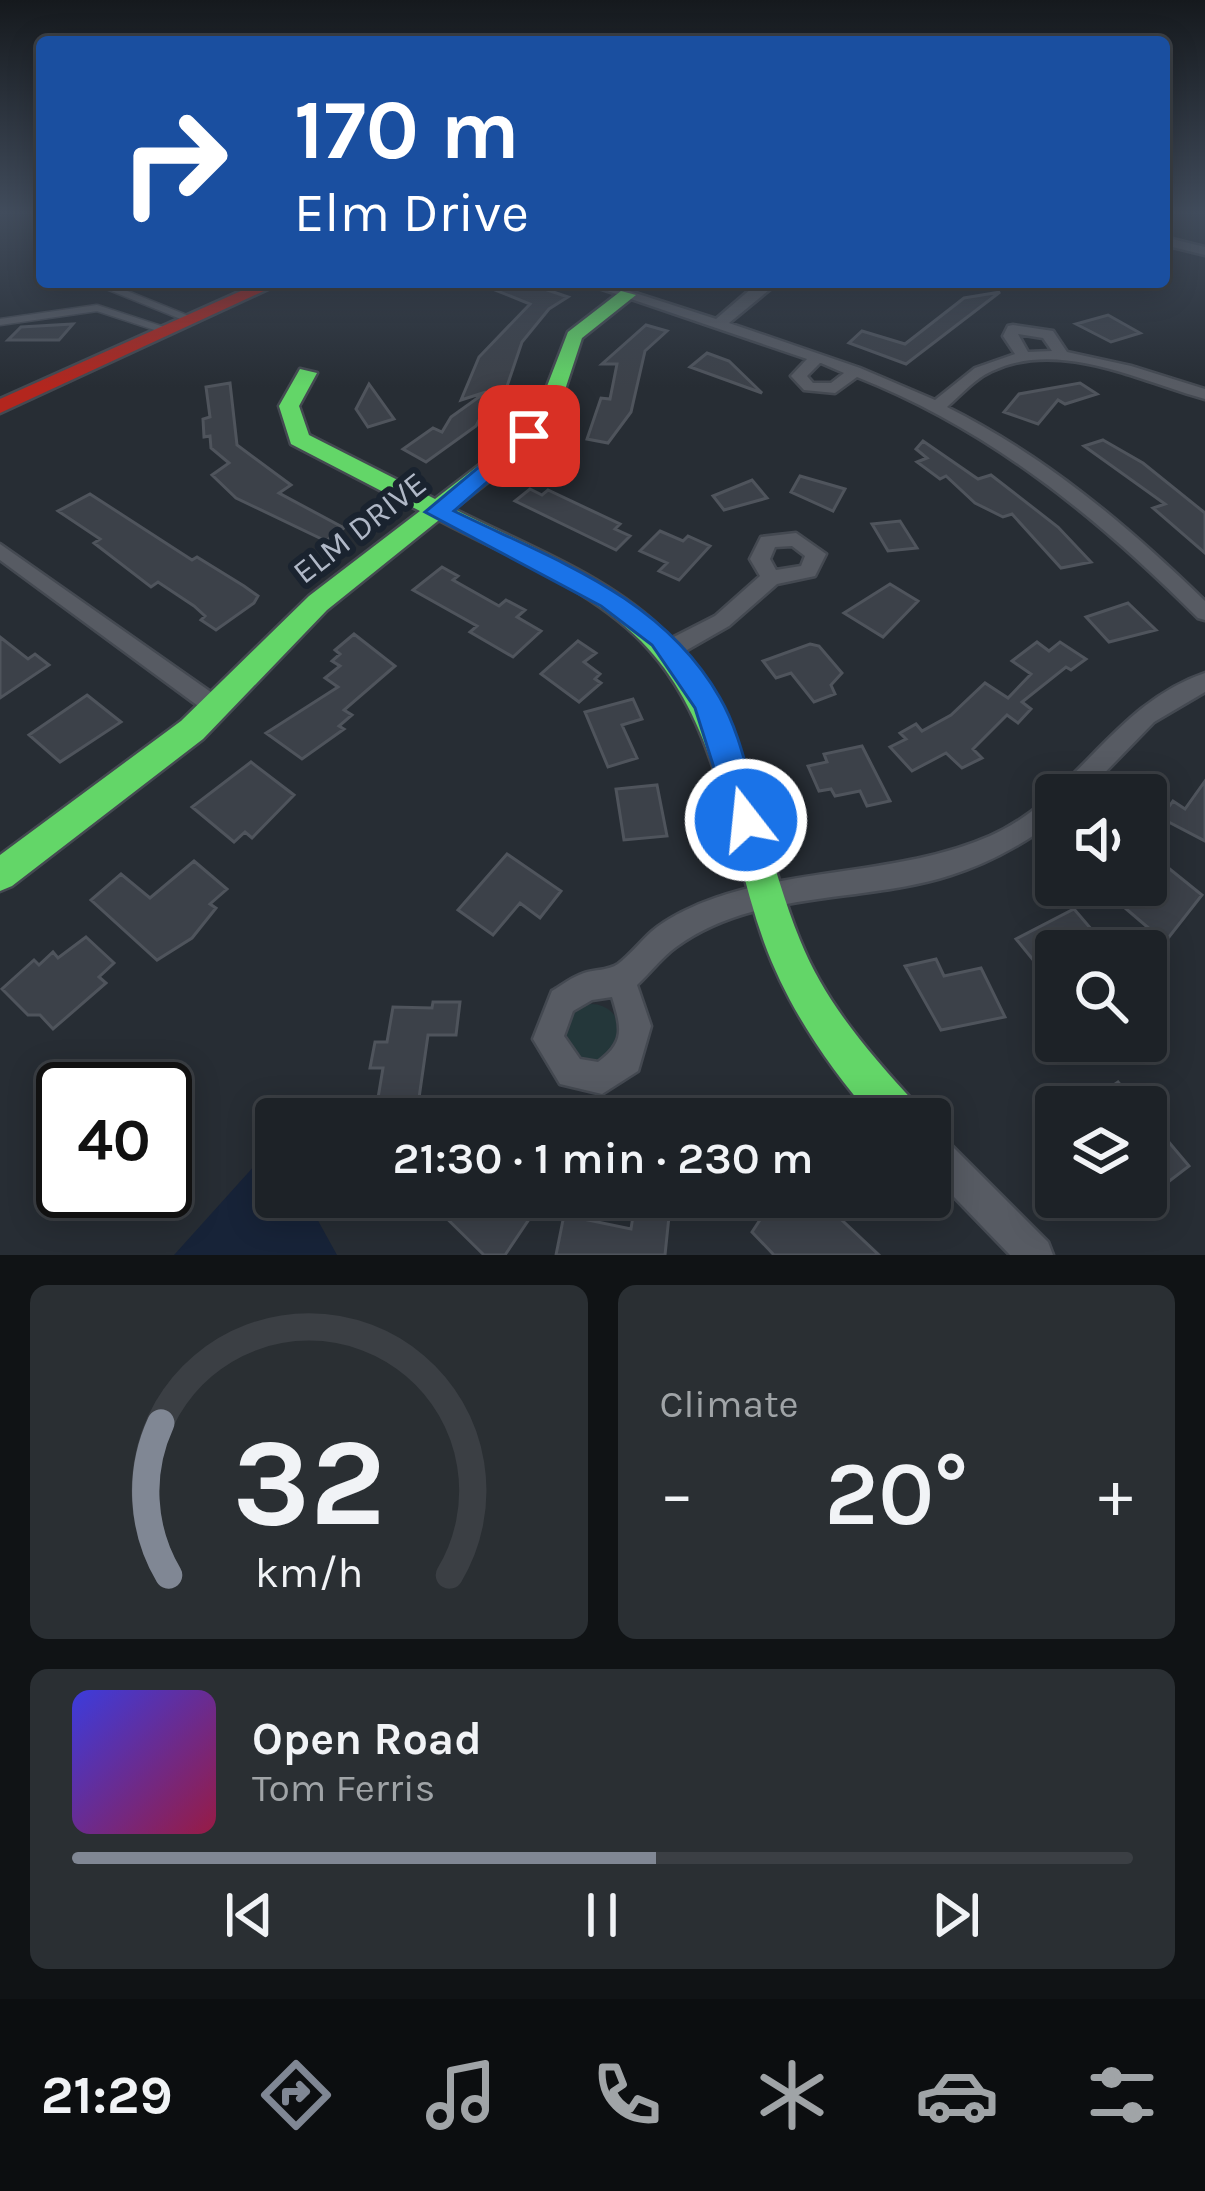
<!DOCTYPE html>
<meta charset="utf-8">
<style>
:root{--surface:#1d2227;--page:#2a2f33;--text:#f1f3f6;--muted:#a0a4a7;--line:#3b3f44;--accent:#808794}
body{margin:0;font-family:Karla,sans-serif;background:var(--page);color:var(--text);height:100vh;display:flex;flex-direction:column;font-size:45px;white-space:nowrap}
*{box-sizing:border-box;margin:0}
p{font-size:39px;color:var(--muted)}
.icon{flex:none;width:66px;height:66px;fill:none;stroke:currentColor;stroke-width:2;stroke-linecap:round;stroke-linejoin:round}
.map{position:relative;height:1255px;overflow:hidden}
.panel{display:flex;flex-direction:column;gap:30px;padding:30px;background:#101315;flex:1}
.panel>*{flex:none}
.guide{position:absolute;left:36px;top:36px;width:1134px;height:252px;border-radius:12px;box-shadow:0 6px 30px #0003,0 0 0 3px var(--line);background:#1a4fa0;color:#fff;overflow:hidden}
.fabs{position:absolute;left:1035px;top:774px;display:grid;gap:24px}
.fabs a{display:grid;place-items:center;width:132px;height:132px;border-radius:12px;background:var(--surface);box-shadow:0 6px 30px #0003,0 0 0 3px var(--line);font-size:60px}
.speed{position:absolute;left:36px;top:1062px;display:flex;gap:24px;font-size:60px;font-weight:700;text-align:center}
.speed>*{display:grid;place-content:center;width:156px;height:156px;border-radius:50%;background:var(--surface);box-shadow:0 6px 30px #0003,0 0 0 3px var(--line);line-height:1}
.speed .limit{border:6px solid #111;border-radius:18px;background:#fff;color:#111}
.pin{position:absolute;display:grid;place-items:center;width:102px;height:102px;color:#fff;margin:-51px;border-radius:24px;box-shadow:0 6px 18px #0006}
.me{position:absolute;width:132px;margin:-66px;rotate:344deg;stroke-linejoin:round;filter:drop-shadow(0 0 9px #0008)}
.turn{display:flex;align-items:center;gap:42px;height:252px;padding:0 60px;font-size:54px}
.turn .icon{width:156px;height:156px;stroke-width:2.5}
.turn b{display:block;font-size:84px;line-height:102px}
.big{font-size:90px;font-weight:600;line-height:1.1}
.panel .widget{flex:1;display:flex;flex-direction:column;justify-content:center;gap:18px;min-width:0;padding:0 42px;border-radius:18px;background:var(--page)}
.panel .dial{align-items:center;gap:0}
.dial svg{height:312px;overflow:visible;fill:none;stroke:var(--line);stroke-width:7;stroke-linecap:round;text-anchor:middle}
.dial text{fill:var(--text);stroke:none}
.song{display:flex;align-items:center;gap:36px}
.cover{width:144px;height:144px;border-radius:18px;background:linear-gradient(135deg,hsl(240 70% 55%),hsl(340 70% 35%))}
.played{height:12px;border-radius:6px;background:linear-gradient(90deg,var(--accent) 55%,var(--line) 55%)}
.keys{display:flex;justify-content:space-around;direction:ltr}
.heat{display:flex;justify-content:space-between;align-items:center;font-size:66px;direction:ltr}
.panel .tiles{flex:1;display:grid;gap:30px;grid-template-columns:1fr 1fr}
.widget:last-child{grid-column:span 2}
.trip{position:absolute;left:255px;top:1098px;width:696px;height:120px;border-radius:12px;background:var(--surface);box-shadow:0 6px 30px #0003,0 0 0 3px var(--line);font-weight:600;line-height:120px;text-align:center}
.menu{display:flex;height:192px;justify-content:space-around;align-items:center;background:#0c0e10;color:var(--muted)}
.menu .icon{width:84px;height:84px}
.menu .on{color:var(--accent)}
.menu b{font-size:54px;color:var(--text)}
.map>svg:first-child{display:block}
.green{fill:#24373a}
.water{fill:#172338}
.building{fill:#3c4149;stroke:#4f545c;stroke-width:3}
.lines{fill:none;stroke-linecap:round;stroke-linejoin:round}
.lane-casing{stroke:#444951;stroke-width:9}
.street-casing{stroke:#444951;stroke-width:5}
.fast-casing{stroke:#444951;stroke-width:5}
.jam-casing{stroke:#444951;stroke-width:5}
.lane{stroke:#575b63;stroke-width:6}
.street{fill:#575b63;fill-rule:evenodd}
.fast{fill:#63d668;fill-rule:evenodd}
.jam{fill:#b3261e;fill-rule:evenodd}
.route{fill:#1a73e8;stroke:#114b97;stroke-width:3}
.labels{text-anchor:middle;stroke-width:12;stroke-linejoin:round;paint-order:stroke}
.street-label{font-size:33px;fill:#b0b8c7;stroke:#1a232f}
</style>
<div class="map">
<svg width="1205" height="1255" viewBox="0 0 1205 1255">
<rect width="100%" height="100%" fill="#272d34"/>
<path class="green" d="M564 1032a28 28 0 1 1 56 0a28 28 0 1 1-56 0Z"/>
<path class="water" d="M276,1161V1197H305L337,1255H174L257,1163Z"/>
<path class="building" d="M475,282H524L568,297L549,309L522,342L501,404L488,403L476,426L426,462L403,449L433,428L442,432L451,417L486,392L461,400L479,357L530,304Z
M1000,292L906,364L849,343L862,331L905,344L964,298Z
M1108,315L1140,333L1111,342L1076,324Z
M73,324L59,340H8L21,327Z
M646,325L667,331L645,351L631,412L608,443L587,439L601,398L610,399L617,364H602Z
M707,353L729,361L762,393L690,367Z
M230,383L237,445L291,485L279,493L344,528L326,541L236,498L212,475L229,463L211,448L210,436L204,437L203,419L210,417L206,387Z
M1080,383L1097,394L1065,404L1058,400L1038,424L1004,412L1019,394Z
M369,384L394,419L368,427L356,409Z
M1103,440L1143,463L1205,513V553L1153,508L1165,504L1084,446Z
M923,441L978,479L991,475L1058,527L1091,562L1061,568L1012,514L1003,517L975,503L946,476L940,479L917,462L927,458L916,449Z
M800,476L845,489L833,511L791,492Z
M752,480L767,498L724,510L713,496Z
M530,489L542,495L548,490L620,524L615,529L630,536L616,550L515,501Z
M90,494L192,560L197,557L244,586L258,596L254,603L216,630L201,620L205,616L194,606L158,582L151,587L94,543L100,539L58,511Z
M900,521L917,548L888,551L872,524Z
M660,531L683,541L688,536L710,546L679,580L659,571L667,563L640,551Z
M442,567L458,576L453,580L499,606L506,600L525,610L517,617L541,631L513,657L470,632L477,626L413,590Z
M890,584L918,601L883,637L844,613Z
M1128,603L1156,630L1109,642L1086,617Z
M354,634L395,666L344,710L352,715L339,726L344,729L302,759L266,733L338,687L325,678L340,666L332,661L340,654L335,650Z
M0,637L28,659L35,654L49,665L0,698Z
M578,641L596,653L584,662L600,674L595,679L601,683L579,702L541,674Z
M1037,642L1049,651L1060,642L1086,659L1071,670L1066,667L1022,702L1031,709L1018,723L1007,715L973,749L982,758L962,768L946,753L912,771L890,747L906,739L900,733L916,724L922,731L951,715L985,683L1008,698L1031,674L1012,661Z
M810,644L819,646L842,673L831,685L835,694L814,702L791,673L776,678L763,661Z
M87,695L121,722L60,762L29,735Z
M633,699L642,719L622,725L637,758L608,767L585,712Z
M862,746L890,801L867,806L860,791L835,796L831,789L819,791L808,766L827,762L824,754Z
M251,762L294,795L252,838L245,832L234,842L192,807Z
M1205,781V841L1161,818L1173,801L1185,809Z
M657,785L667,836L624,840L616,789Z
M507,854L561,891L540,918L520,903L493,935L458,910Z
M194,861L227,889L210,904L216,908L192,938L157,960L91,900L121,874L150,898Z
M1146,863L1158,873L1166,866L1202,895L1165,942L1098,885H1146Z
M1074,909L1110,951H1056V965L1043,972L1016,939Z
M86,937L114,963L99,977L106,983L53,1029L40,1015H28L2,989L34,960L39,965L53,952L58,958Z
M936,959L944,976L981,968L1005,1017L941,1030L905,966Z
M433,1002H460L456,1035H428L419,1098H378L383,1068H370L375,1042H387L393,1007L432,1008Z
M1118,1082L1139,1107H1082Z
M1146,1115L1189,1166L1146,1199Z
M425,1197H544L505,1255H484Z
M636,1197H671L665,1255H556L564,1215L631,1229Z
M775,1197H835L828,1207L879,1255H774L752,1232Z"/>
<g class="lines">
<g class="lane-casing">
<path id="lane" d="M97,282L191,320
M0,322L97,308L167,331"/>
</g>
<g class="street-casing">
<path id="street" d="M1164,237L1205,247V255L1164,245Z
M581,282H601L716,319L759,282H803L796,286H774L729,323L860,368L935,400L975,368L1015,354L1003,336L1008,326L1013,325L1053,331L1067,352L1131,366L1205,389V399C1139,381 1059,339 992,371C974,379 961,395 947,407C1045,456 1127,525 1205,601V620L1198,618C1097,517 991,430 857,377L835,393L804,390L791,376L807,359ZM1018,334L1043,338L1052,351L1028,352ZM820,363H821L844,373L831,383H813L807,376Z
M796,533L826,554L815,576L777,584L729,626L680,654H664L661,648L664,642L715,616L760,576L750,559L761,537ZM792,546L805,556L801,566L776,570L770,559L775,547Z
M0,544L225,702L228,708L225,714L217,717L209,714L0,560Z
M1205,673V692L1154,722L1083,795H1056V820C1023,844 990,863 951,875C862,904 755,889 676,947C662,957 650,973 637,985L651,1026L638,1071L602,1094L560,1084L533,1039L552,991C562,985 572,977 584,973C595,969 608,971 618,964C630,955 640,942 651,932C667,918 694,905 715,898C804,867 903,874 990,836C1075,799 1113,704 1205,673ZM612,997C621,1027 626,1042 598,1062L580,1059L564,1036L573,1011L592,1000Z
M930,1132L942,1136L1048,1242L1053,1255H1010L930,1172Z"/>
</g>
<g class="fast-casing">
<path id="fast" d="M621,291L636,295L582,338L559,408L529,449L454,509C523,544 602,573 659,626C747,708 757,835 800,940C825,1003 871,1055 916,1104L922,1119H874C828,1066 788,1008 764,942C728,841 720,721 641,641C586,586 507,556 439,520L327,610L203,739L12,886L0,891V855L181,721L309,596L420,511L291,444L279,406L300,369L317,373L299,406L309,435L435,499L513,439L539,407L568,332Z"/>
</g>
<g class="jam-casing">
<path id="jam" d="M261,282H283L0,413V399Z"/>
</g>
<use href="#lane" class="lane"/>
<use href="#street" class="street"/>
<use href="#fast" class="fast"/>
<use href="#jam" class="jam"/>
</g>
<linearGradient id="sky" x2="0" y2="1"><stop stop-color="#15191d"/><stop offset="0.55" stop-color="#414c5c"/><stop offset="1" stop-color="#414c5c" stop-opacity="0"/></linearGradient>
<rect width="1205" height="387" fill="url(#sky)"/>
<path class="route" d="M522,431L540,436L454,511C554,560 662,596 720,698C741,734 749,782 762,820L757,831L746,835L734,831L695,708L652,645L601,606L425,512Z"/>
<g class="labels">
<g class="street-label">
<text transform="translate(359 527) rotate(-38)" y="12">ELM DRIVE</text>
</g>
</g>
</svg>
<div class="fabs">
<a><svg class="icon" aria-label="sound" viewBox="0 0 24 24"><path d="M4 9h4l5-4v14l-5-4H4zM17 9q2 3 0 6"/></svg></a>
<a><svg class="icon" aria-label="search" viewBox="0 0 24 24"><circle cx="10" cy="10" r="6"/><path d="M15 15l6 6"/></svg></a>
<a><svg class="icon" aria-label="layers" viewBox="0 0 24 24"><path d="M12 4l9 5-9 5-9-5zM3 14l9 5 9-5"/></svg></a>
</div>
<div class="speed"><div class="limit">40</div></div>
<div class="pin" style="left:529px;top:436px;background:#d93025"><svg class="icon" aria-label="arrive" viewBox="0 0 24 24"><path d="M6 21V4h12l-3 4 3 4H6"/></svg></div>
<svg class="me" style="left:746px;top:820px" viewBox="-20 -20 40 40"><circle r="17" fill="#1a73e8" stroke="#fff" stroke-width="3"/><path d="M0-11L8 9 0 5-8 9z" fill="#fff"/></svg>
<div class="trip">21:30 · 1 min · 230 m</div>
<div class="guide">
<div class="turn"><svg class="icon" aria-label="right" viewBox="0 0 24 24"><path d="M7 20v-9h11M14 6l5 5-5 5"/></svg><div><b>170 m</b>Elm Drive</div></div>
</div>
</div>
<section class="panel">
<div class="tiles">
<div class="widget dial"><svg viewBox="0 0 100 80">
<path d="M14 69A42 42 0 1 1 86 69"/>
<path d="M14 69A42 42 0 0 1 12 30" stroke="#808794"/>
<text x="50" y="56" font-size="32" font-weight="700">32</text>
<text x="50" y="72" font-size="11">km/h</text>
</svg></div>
<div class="widget"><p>Climate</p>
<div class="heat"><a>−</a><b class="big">20°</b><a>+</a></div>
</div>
<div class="widget">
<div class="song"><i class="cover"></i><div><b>Open Road</b><p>Tom Ferris</p></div></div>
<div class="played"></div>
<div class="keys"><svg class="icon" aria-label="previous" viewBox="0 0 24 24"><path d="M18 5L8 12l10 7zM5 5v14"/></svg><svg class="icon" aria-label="pause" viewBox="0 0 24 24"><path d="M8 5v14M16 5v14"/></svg><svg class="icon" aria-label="next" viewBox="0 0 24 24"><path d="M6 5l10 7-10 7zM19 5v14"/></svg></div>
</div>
</div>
</section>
<nav class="menu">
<b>21:29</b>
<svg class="icon on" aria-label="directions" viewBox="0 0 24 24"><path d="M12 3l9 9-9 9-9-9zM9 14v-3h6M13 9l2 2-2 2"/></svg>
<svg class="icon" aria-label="music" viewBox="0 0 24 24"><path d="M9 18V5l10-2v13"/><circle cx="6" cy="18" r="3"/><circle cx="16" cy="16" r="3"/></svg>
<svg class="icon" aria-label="phone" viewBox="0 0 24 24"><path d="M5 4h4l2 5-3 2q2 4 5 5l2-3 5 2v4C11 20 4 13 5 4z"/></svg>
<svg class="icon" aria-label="climate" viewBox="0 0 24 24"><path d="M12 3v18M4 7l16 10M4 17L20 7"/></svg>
<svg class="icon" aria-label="car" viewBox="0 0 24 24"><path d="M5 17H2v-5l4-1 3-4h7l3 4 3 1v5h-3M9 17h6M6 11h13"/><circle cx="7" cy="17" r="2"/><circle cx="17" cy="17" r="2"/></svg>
<svg class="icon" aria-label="filters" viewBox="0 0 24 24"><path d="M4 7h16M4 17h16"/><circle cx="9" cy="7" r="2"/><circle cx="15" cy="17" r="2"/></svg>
</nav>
